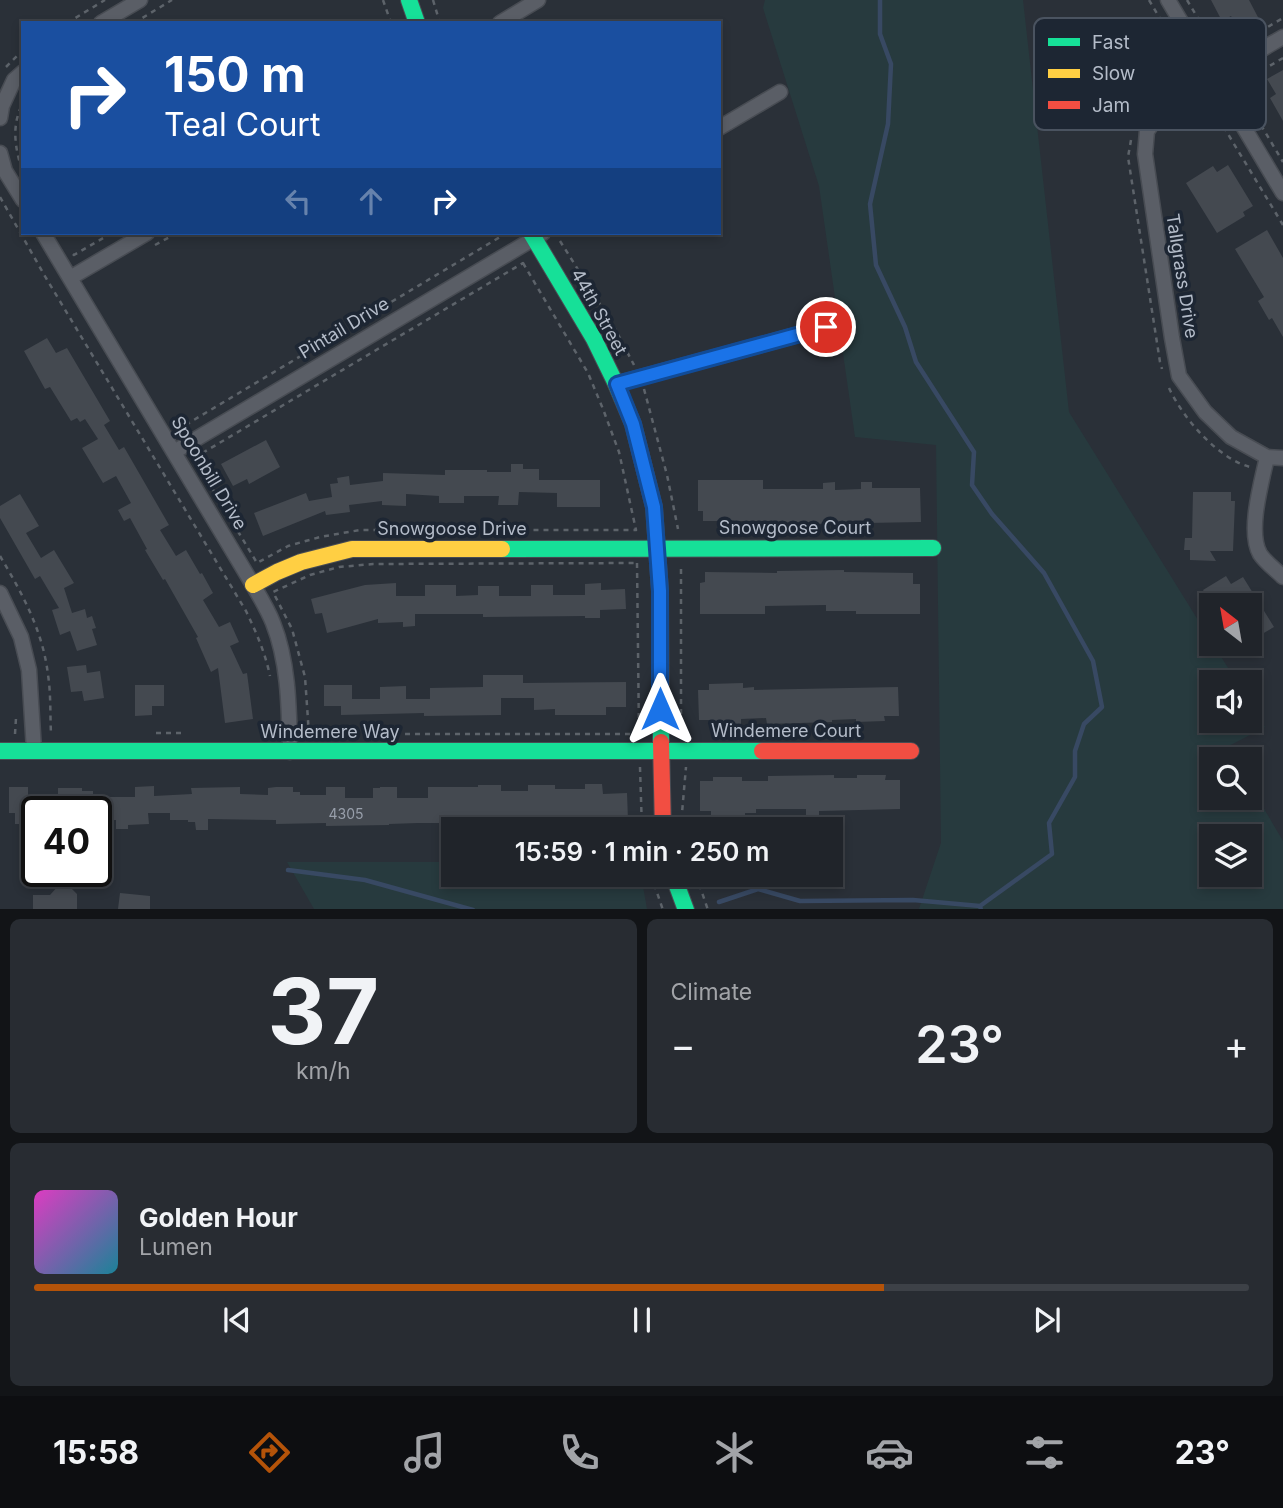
<!DOCTYPE html>
<meta charset="utf-8">
<style>
:root{--surface:#20242a;--page:#282c32;--text:#f1f3f6;--muted:#a2a4a8;--line:#3d4147;--accent:#b45309}
body{margin:0;font-family:Inter,sans-serif;background:var(--page);color:var(--text);height:100vh;display:flex;flex-direction:column;font-size:26px;white-space:nowrap}
*{box-sizing:border-box;margin:0}
p{font-size:23px;color:var(--muted)}
.icon{flex:none;width:38px;height:38px;fill:none;stroke:currentColor;stroke-width:2;stroke-linecap:round;stroke-linejoin:round}
.map{position:relative;height:909px;overflow:hidden}
.panel{display:flex;flex-direction:column;gap:10px;padding:10px;background:#121417;flex:1}
.panel>*{flex:none}
.top-card{position:absolute;left:21px;top:21px;width:700px;height:214px;border-radius:0px;box-shadow:0 4px 10px #0003,0 0 0 2px var(--line);background:#1a4fa0;color:#fff;overflow:hidden}
.needle{width:46px;rotate:329deg}
.controls{position:absolute;left:1199px;top:593px;display:grid;gap:14px}
.controls a{display:grid;place-items:center;width:63px;height:63px;border-radius:0px;background:var(--surface);box-shadow:0 4px 10px #0003,0 0 0 2px var(--line);font-size:35px}
.speed{position:absolute;left:21px;top:796px;display:flex;gap:14px;font-size:35px;font-weight:700;text-align:center}
.speed>*{display:grid;place-content:center;width:91px;height:91px;border-radius:50%;background:var(--surface);box-shadow:0 4px 10px #0003,0 0 0 2px var(--line);line-height:1}
.speed .limit{border:4px solid #111;border-radius:10px;background:#fff;color:#111}
.pin{position:absolute;display:grid;place-items:center;width:60px;height:60px;color:#fff;margin:-30px;border:4px solid #fff;border-radius:50%;box-shadow:0 2px 7px #0007}
.me{position:absolute;width:77px;margin:-38px;rotate:0deg;stroke-linejoin:round;filter:drop-shadow(0 0 5px #0008)}
.turn{display:flex;align-items:center;gap:24px;height:147px;padding:0 28px;font-size:32px}
.turn .icon{width:91px;height:91px;stroke-width:2.5}
.turn b{display:block;font-size:49px;line-height:60px}
.lanes{display:flex;align-items:center;height:66px;padding:0 28px;background:#0003;justify-content:center;gap:35px;direction:ltr}
.lanes .off{opacity:.35}
.big{font-size:52px;font-weight:600;line-height:1.1}
.panel .card{flex:1;display:flex;flex-direction:column;justify-content:center;gap:10px;min-width:0;padding:0 24px;border-radius:10px;background:var(--page)}
.panel .dial{align-items:center;gap:0}
.dial b{font-size:91px;line-height:1}
.song{display:flex;align-items:center;gap:21px}
.cover{width:84px;height:84px;border-radius:10px;background:linear-gradient(135deg,hsl(310 70% 55%),hsl(190 70% 35%))}
.played{height:7px;border-radius:4px;background:linear-gradient(90deg,var(--accent) 70%,var(--line) 70%)}
.keys{display:flex;justify-content:space-around;direction:ltr}
.heat{display:flex;justify-content:space-between;align-items:center;font-size:38px;direction:ltr}
.panel .tiles{flex:1;display:grid;gap:10px;grid-template-columns:1fr 1fr}
.card:last-child{grid-column:span 2}
.trip{position:absolute;left:441px;top:817px;width:402px;height:70px;border-radius:0px;background:var(--surface);box-shadow:0 4px 10px #0003,0 0 0 2px var(--line);font-weight:600;line-height:70px;text-align:center}
.tabs{display:flex;height:112px;justify-content:space-around;align-items:center;background:#0d0e11;color:var(--muted)}
.tabs .icon{width:49px;height:49px}
.tabs .active{color:var(--accent)}
.tabs b{font-size:32px;color:var(--text)}
.map>svg:first-child{display:block}
.green{fill:#273a3e;fill-rule:evenodd}
.lines{fill:none;stroke-linecap:round;stroke-linejoin:round}
.stream{stroke:#384963;stroke-width:4.5}
.building{fill:#444950}
.street-casing{stroke:#484c53;stroke-width:17}
.fast-casing{stroke:#484c53;stroke-width:18}
.slow-casing{stroke:#484c53;stroke-width:18}
.jam-casing{stroke:#484c53;stroke-width:18}
.path{stroke:#5d636a;stroke-width:2.5;stroke-dasharray:5 5;stroke-linecap:butt}
.street{stroke:#5a5e66;stroke-width:14}
.fast{stroke:#16e098;stroke-width:16}
.slow{stroke:#ffcf43;stroke-width:16}
.jam{stroke:#f24e42;stroke-width:16}
.route-casing{stroke:#114b97;stroke-width:18}
.route{stroke:#1a73e8;stroke-width:12}
.labels{text-anchor:middle;stroke-width:7;stroke-linejoin:round;paint-order:stroke}
.number-label{font-size:14px;fill:#989fab}
.street-label{font-size:18px;fill:#b4bcc9;stroke:#1d2633}
.key{fill:#1d2633;stroke:#4a5360;stroke-width:2}
.key-label{font-size:19px;fill:#b4bcc9}
</style>
<div class="map">
<svg width="1283" height="910" viewBox="0 0 1283 910">
<rect width="100%" height="100%" fill="#2a3038"/>
<path class="green" d="M765,0H1023L1069,412L1211,641V644H1213L1237,682H1211V721H1250V703L1265,727L1227,747L1234,759L1211,760V798H1250V785L1283,841V909H919L941,843L936,445L855,437L819,186L763,8ZM1211,836H1250V875H1211Z
M287,862H453V875H641L647,909H314Z"/>
<g class="lines">
<path class="stream" d="M880,0V34L891,64L888,124L870,204L876,265L905,327L916,362L974,452L972,485L992,514L1044,573L1093,661L1102,707L1084,724L1075,751V777L1049,823L1052,854L980,906L981,910
M288,870L365,880L473,910
M719,902L758,889L800,901L913,900L980,906"/>
</g>
<path class="building" d="M1211,0H1249L1260,21L1240,32L1231,16L1222,21Z
M1283,70V121L1270,98L1276,94L1267,79Z
M1228,165L1253,206L1243,212L1245,216L1217,233L1186,183L1213,166L1217,172Z
M1267,230L1283,258V337L1272,318L1269,320L1258,301L1264,297L1235,249Z
M47,338L56,353L67,348L110,421L104,425L119,450L124,447L169,525L160,530L176,556L186,550L200,574L202,573L213,593L203,600L219,627L230,622L239,642L230,646L243,674L247,673L253,719L225,723L218,668L211,672L196,638L198,637L165,579L163,580L145,550L147,549L130,518L124,521L118,510L131,503L116,476L103,483L82,448L98,439L85,419L80,422L77,418L71,421L50,387L45,389L24,351Z
M266,440L280,467L249,484L247,479L233,486L221,464Z
M511,464H523V469H539V480H600V507H557V493L519,492L518,505H498L499,496H464V503H439V496L406,494V506L382,505V501L349,505L350,512L326,515L325,511L263,536L254,513L306,493L309,501L332,497L330,484L338,483L337,478L349,476L350,485L383,481V473L445,475V470H487V472H511Z
M698,480H763V489H823V483L835,482V490L861,489V482H872V488H920L921,522L812,524H775V521H703V511H698Z
M1193,492H1231V501H1235L1233,551H1210L1216,561L1190,560V550H1184L1185,538H1192Z
M20,494L39,526L26,533L41,558L54,550L74,583L64,588L72,613L85,609L87,618L92,616L96,628L92,629L97,645L77,651L70,631L60,635L52,610L59,608L40,576L35,579L0,518V506Z
M844,570V572L913,573V584H920V614H856V611H826V605L765,606V614H700V583L705,582V572L777,573V571Z
M1226,576L1231,584L1243,577L1274,627L1250,641V606H1212L1203,590Z
M396,583V596H425V585H456V596L478,595V586H499V596H531V585H553V595H585V584L601,583V590L625,589L626,609L600,610V618H585V616L483,617V614H415V626L403,627V622L378,623V619L327,633L322,613L315,614L311,599L365,585Z
M86,665L87,673L100,671L104,698L84,701L82,691L71,692L67,667Z
M483,675H523V683L626,682V707H606V715H555V709L534,710V698H501V715L424,716V713L341,715V706H324V685H352V699H380V687L406,686V699H430V688L483,687Z
M743,683V688L754,687V690L898,687L899,716H884L885,721L856,722V719L832,720V722L767,724L766,718L741,719V724L712,725V720H699L698,690H709V684Z
M135,685H164V706H152V715L135,716Z
M834,775V778H857V775H886L885,780H900V809L819,811V819H806V809H756V813H745V818H711V811H700V781H713V777H742V781H768V776Z
M585,784H602L603,794L627,793L628,820H616V818H591V816H552V822H544V826H528V820H469V825H454V823H418L389,824V825L326,826V823L276,824V820L208,819V830H196L195,822H188V820H170V813H148L149,824L128,825V829H116V820H96V812H37V824H15V813H9V787H28V797H58V788H82V791H93V795H104V797H135V787L154,786V796L192,794L191,788L240,787V794L268,795V788L276,787H293V792H300V795H326V787H345V798H373V788H380V787H397V798H428V787H478V785H501V791H528V785H555V789H585Z
M68,885L77,894V909H33V895H50L58,886Z
M120,893L150,896V909H118Z"/>
<g class="lines">
<g class="street-casing">
<path id="street" d="M1168,0L1283,193
M101,23L140,0
M500,23L538,0
M1283,37L1214,77L1161,112L1147,131L1145,154L1172,338L1179,376L1205,412L1231,437L1267,457L1283,458
M0,118L2,106L14,80L23,72
M719,128L780,92
M0,153L5,171L23,200
M43,233L253,585C260,597 268,610 273,623C289,663 289,710 290,752
M70,278L147,233
M616,384L826,327
M174,452L543,233
M1267,457C1262,481 1247,531 1260,554C1265,562 1276,570 1283,577
M0,593L21,637L29,670L34,750"/>
</g>
<g class="fast-casing">
<path id="fast" d="M409,0L417,23
M531,233L594,339L616,384L633,424L654,507L660,591L661,742
M502,549L933,548
M0,751H762
M673,875L686,910"/>
</g>
<g class="slow-casing">
<path id="slow" d="M253,585L277,572L301,562L352,549H502"/>
</g>
<g class="jam-casing">
<path id="jam" d="M661,742L663,830
M762,751H911"/>
</g>
<path class="path" d="M383,0L391,23
M433,0L440,23
M1149,0L1191,71L1159,91L1151,101
M1187,0L1220,55L1283,18
M67,23L105,0
M134,23L172,0
M1283,58L1237,85L1283,162
M6,67L23,50
M1208,101L1283,225
M1131,140L1128,157L1160,362L1162,369
M22,170C15,148 11,125 23,103
M0,197L46,278L246,611C256,632 265,652 270,676
M560,241L613,325L634,365
M155,245L177,233
M73,254L74,255L112,233
M523,263L588,373L603,409L619,452L636,530H360L320,537L288,546L257,563L194,458Z
M1169,388C1183,418 1217,458 1250,467
M644,389L667,475L678,529
M177,430L505,234L504,233
M0,556C22,593 43,631 48,675C51,694 50,714 51,734
M637,563L639,734H309L305,677L292,629L273,592L310,575L339,567L373,564Z
M681,569V715L685,732
M156,733H184
M15,734L16,718
M640,767L642,830
M684,830L682,813L686,767
M651,875L663,910
M696,875L708,910"/>
<use href="#street" class="street"/>
<use href="#fast" class="fast"/>
<use href="#slow" class="slow"/>
<use href="#jam" class="jam"/>
</g>
<g class="lines">
<g class="route-casing">
<path id="route" d="M660,709V591L654,507L633,424L617,384L826,327"/>
</g>
<use href="#route" class="route"/>
</g>
<g class="labels">
<g class="number-label">
<text x="346" y="819">4305</text>
</g>
<g class="street-label">
<text transform="translate(1182 276) rotate(81)" y="6">Tallgrass Drive</text>
<text transform="translate(599 312) rotate(61)" y="6">44th Street</text>
<text transform="translate(344 328) rotate(-31)" y="6">Pintail Drive</text>
<text transform="translate(209 473) rotate(59)" y="6">Spoonbill Drive</text>
<text x="795" y="534">Snowgoose Court</text>
<text x="452" y="535">Snowgoose Drive</text>
<text x="786" y="737">Windemere Court</text>
<text x="330" y="738">Windemere Way</text>
</g>
</g>
<rect x="1034" y="18" width="232" height="112" rx="10" class="key"/>
<rect x="1048" y="38" width="32" height="8" fill="#16e098"/>
<rect x="1048" y="69" width="32" height="9" fill="#ffcf43"/>
<rect x="1048" y="101" width="32" height="8" fill="#f24e42"/>
<g class="key-label">
<text x="1092" y="49">Fast</text>
<text x="1092" y="80">Slow</text>
<text x="1092" y="112">Jam</text>
</g>
</svg>
<div class="controls">
<a><svg class="needle" viewBox="-14 -14 28 28"><path d="M0-13l5 13h-10z" fill="#e53935"/><path d="M0 13l5-13h-10z" fill="#a2a4a8"/></svg></a>
<a><svg class="icon" aria-label="sound" viewBox="0 0 24 24"><path d="M4 9h4l5-4v14l-5-4H4zM17 9q2 3 0 6"/></svg></a>
<a><svg class="icon" aria-label="search" viewBox="0 0 24 24"><circle cx="10" cy="10" r="6"/><path d="M15 15l6 6"/></svg></a>
<a><svg class="icon" aria-label="layers" viewBox="0 0 24 24"><path d="M12 4l9 5-9 5-9-5zM3 14l9 5 9-5"/></svg></a>
</div>
<div class="speed"><div class="limit">40</div></div>
<div class="pin" style="left:826px;top:327px;background:#d93025"><svg class="icon" aria-label="arrive" viewBox="0 0 24 24"><path d="M6 21V4h12l-3 4 3 4H6"/></svg></div>
<svg class="me" style="left:660px;top:709px" viewBox="-20 -20 40 40"><path d="M0-17L14 15 0 8-14 15z" fill="#1a73e8" stroke="#fff" stroke-width="4"/></svg>
<div class="trip">15:59 · 1 min · 250 m</div>
<div class="top-card">
<div class="turn"><svg class="icon" aria-label="right" viewBox="0 0 24 24"><path d="M7 20v-9h11M14 6l5 5-5 5"/></svg><div><b>150 m</b>Teal Court</div></div>
<div class="lanes"><svg class="icon off" aria-label="left" viewBox="0 0 24 24"><path d="M17 20v-9H6M10 6l-5 5 5 5"/></svg><svg class="icon off" aria-label="ahead" viewBox="0 0 24 24"><path d="M12 20V5M6 11l6-6 6 6"/></svg><svg class="icon" aria-label="right" viewBox="0 0 24 24"><path d="M7 20v-9h11M14 6l5 5-5 5"/></svg></div>
</div>
</div>
<section class="panel">
<div class="tiles">
<div class="card dial"><b>37</b><p>km/h</p></div>
<div class="card"><p>Climate</p>
<div class="heat"><a>−</a><b class="big">23°</b><a>+</a></div>
</div>
<div class="card">
<div class="song"><i class="cover"></i><div><b>Golden Hour</b><p>Lumen</p></div></div>
<div class="played"></div>
<div class="keys"><svg class="icon" aria-label="previous" viewBox="0 0 24 24"><path d="M18 5L8 12l10 7zM5 5v14"/></svg><svg class="icon" aria-label="pause" viewBox="0 0 24 24"><path d="M8 5v14M16 5v14"/></svg><svg class="icon" aria-label="next" viewBox="0 0 24 24"><path d="M6 5l10 7-10 7zM19 5v14"/></svg></div>
</div>
</div>
</section>
<nav class="tabs">
<b>15:58</b>
<svg class="icon active" aria-label="directions" viewBox="0 0 24 24"><path d="M12 3l9 9-9 9-9-9zM9 14v-3h6M13 9l2 2-2 2"/></svg>
<svg class="icon" aria-label="music" viewBox="0 0 24 24"><path d="M9 18V5l10-2v13"/><circle cx="6" cy="18" r="3"/><circle cx="16" cy="16" r="3"/></svg>
<svg class="icon" aria-label="phone" viewBox="0 0 24 24"><path d="M5 4h4l2 5-3 2q2 4 5 5l2-3 5 2v4C11 20 4 13 5 4z"/></svg>
<svg class="icon" aria-label="climate" viewBox="0 0 24 24"><path d="M12 3v18M4 7l16 10M4 17L20 7"/></svg>
<svg class="icon" aria-label="car" viewBox="0 0 24 24"><path d="M5 17H2v-5l4-1 3-4h7l3 4 3 1v5h-3M9 17h6M6 11h13"/><circle cx="7" cy="17" r="2"/><circle cx="17" cy="17" r="2"/></svg>
<svg class="icon" aria-label="filters" viewBox="0 0 24 24"><path d="M4 7h16M4 17h16"/><circle cx="9" cy="7" r="2"/><circle cx="15" cy="17" r="2"/></svg>
<b>23°</b>
</nav>
